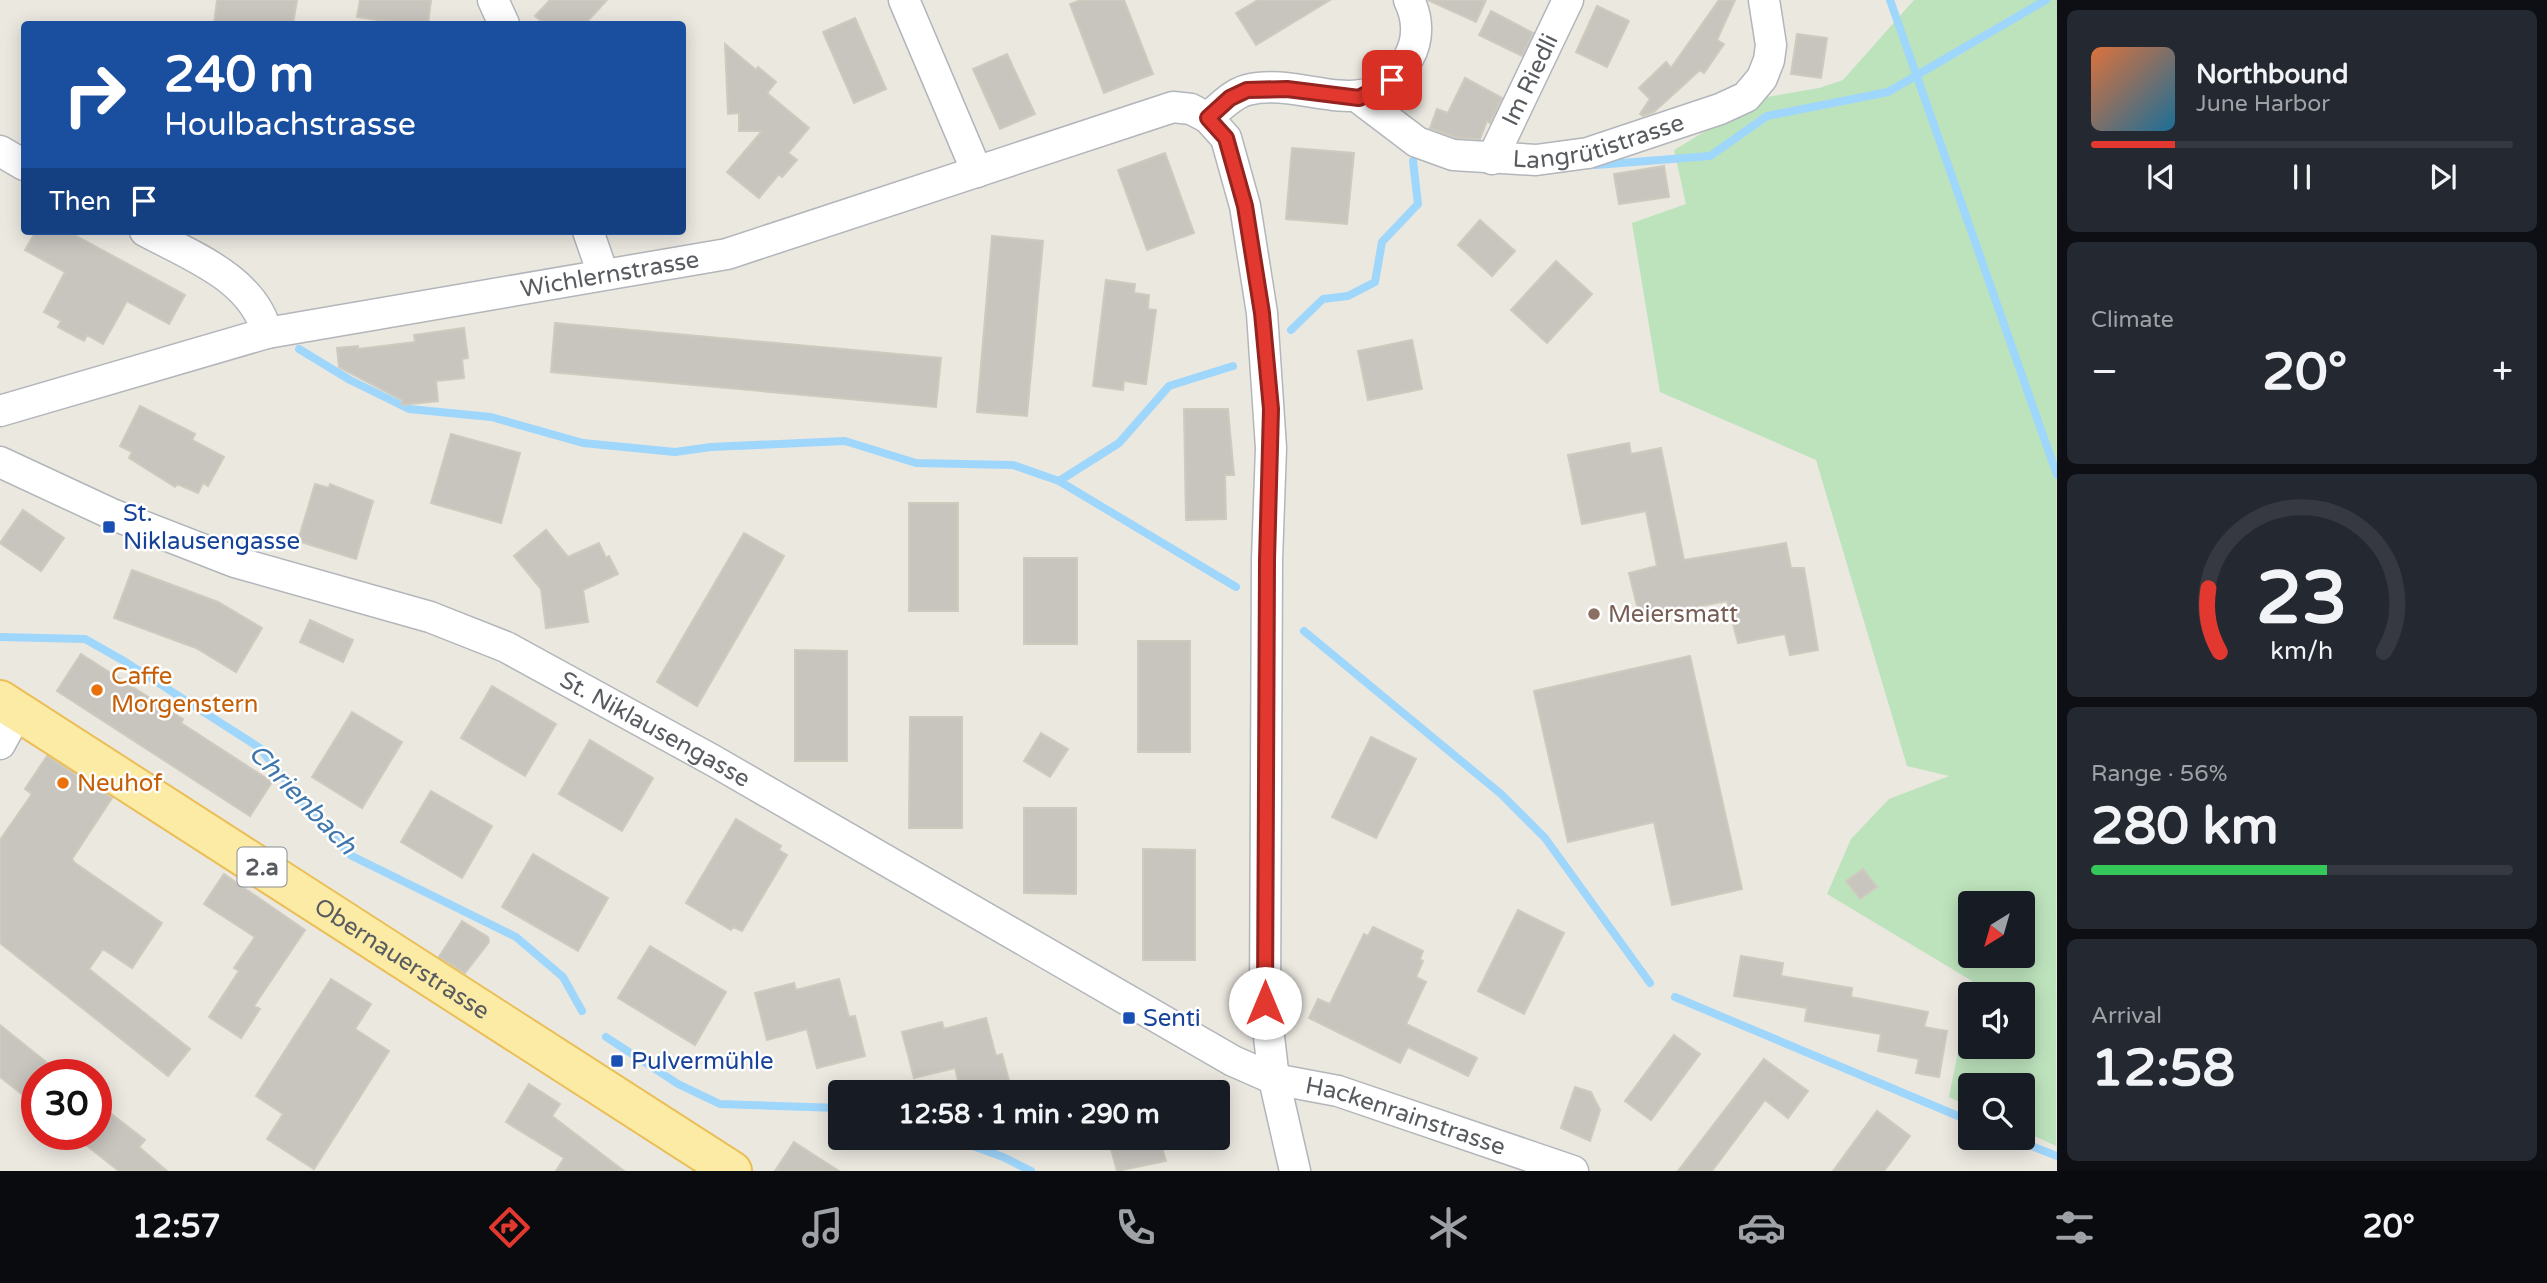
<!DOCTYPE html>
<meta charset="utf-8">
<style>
:root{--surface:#171b24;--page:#242831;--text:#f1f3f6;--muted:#9ea1a6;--line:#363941;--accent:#e2382f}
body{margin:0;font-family:"Varela Round",sans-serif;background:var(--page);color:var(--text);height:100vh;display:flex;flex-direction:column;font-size:26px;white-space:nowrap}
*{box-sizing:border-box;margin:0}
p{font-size:23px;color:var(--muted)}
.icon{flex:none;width:38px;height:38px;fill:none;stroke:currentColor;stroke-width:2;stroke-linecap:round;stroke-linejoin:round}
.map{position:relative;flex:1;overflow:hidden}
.side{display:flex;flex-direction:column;gap:10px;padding:10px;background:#0d0f14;width:490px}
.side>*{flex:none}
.top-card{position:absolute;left:21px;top:21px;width:665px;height:214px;border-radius:7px;box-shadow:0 4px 18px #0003;background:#1a4fa0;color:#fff;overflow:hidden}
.needle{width:46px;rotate:217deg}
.fabs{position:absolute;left:1958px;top:891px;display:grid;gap:14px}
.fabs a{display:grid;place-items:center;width:77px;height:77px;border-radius:7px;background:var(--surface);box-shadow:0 4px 18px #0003;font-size:35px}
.speed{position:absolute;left:21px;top:1059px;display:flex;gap:14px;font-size:35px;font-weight:700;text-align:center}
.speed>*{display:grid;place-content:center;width:91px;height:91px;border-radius:50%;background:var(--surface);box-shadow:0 4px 18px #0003;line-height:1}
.speed .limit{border:10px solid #d22;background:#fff;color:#111}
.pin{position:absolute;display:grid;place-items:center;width:60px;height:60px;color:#fff;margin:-30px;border-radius:14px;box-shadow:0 4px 10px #0006}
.me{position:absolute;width:77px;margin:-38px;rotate:0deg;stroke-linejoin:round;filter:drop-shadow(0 0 5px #0008)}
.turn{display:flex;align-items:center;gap:24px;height:147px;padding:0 28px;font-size:32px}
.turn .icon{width:91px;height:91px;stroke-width:2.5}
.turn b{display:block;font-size:49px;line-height:60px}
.then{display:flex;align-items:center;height:66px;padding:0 28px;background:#0003;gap:14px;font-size:26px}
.big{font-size:52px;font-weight:700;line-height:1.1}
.side .widget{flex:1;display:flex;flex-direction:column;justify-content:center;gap:10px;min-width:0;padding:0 24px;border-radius:10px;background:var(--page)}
.side .dial{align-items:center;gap:0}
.dial svg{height:182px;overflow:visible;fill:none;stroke:var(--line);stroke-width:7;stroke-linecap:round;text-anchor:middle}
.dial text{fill:var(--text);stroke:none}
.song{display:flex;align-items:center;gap:21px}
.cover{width:84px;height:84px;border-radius:10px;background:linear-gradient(135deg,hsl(20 70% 55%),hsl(200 70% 35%))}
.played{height:7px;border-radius:4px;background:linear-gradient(90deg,var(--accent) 20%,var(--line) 20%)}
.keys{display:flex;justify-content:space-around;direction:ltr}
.heat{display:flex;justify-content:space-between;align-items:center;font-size:38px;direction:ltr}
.charge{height:10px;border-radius:5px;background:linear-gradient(90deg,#34c759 56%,var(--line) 0)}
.trip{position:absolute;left:828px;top:1080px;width:402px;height:70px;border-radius:7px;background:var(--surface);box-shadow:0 4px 18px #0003;font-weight:700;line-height:70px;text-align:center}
.tab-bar{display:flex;height:112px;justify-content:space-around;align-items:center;background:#090b0e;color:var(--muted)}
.tab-bar .icon{width:49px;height:49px}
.tab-bar .current{color:var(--accent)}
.tab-bar b{font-size:32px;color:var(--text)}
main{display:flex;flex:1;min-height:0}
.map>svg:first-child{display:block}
.green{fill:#bde3bc;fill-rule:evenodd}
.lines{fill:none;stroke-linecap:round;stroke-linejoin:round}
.stream{stroke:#9fd6fc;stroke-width:8}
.building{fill:#c8c5bf;stroke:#cfcabe;stroke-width:2}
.street-casing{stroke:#b2b6ba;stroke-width:33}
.primary-casing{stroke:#ebbe58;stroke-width:42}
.street{stroke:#fff;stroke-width:30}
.primary{stroke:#fceba4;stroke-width:38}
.route-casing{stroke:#93241f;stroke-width:18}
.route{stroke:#e2382f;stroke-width:12}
.transit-dot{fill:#1a4fb4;stroke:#fff;stroke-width:2.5}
.education-dot{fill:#8d6e63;stroke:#fff;stroke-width:2.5}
.food-dot{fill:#e8710a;stroke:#fff;stroke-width:2.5}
.labels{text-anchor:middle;stroke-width:5;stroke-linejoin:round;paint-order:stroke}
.shield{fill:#fff;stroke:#8a8d90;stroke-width:2}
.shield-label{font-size:23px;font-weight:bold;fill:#585c60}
.street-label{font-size:24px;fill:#585c60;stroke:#fff}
.transit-label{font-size:24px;fill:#164399;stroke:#fff;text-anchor:start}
.education-label{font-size:24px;fill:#785e54;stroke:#fff;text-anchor:start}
.food-label{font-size:24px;fill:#c56008;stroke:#fff;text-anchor:start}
.water-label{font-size:26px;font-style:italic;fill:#3f77ac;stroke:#fff}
</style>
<main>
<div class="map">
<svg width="2057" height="1171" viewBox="0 0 2057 1171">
<rect width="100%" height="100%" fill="#ebe8e0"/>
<path class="green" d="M1914,0H2057L2056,1146L2023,1131V1085H1970V1107L1949,1097L1972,981L1827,894L1851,839L1889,799L1949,776L1907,766L1816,460L1660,392L1632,223L1686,204L1674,150L1761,98L1819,88L1843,80ZM1970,903H2023V956H1970ZM1970,994H2023V1046H1970Z"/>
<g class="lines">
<path class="stream" d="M1890,0L2057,475
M1596,165L1710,156L1767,116L1888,92L2046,0
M1291,330L1323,299L1348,296L1375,282L1382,242L1418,204L1413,161
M299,349L350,380L409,409L491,417L583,443L675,452L711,447L845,441L916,463L1013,465L1059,481L1236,587
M1059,481L1119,443L1169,386L1233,366
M1304,631L1501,794L1545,838L1650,983
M0,637L85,639L124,661L260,748L323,828L352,856L516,937L563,977L582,1011
M1675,997L1970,1121
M606,1037L678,1084L720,1104L840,1108
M951,1138L1003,1157L1031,1171
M2011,1138L2057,1156"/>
</g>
<path class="building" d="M217,0H297L293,24H214Z
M360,0H431L428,24H403L357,17Z
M550,0H607L585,24H545L535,16Z
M1081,0H1124L1153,74L1104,93L1070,4Z
M1258,0H1330L1256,45L1236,13Z
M1428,0H1486L1476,22Z
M1719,0H1735L1717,40L1724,44L1704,73L1700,70L1654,112L1643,116L1640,114L1650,99L1639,88L1666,62L1671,68Z
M1597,6L1629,21L1607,67L1576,52Z
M1491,11L1533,33L1522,56L1479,35Z
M855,18L886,89L854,103L823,32Z
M1797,34L1827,38L1821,78L1791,74Z
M725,44L756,70L758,67L776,82L767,93L809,128L788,153L797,160L782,177L779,174L759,198L727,172L762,131H739V113L728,114Z
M1007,54L1035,114L1000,129L973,69Z
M1465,78L1502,98L1490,123L1487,121L1480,139L1457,138L1430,128L1437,109L1448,113Z
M1292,148L1354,153L1347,224L1286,219Z
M1165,153L1194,233L1147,250L1118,170Z
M1664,166L1669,197L1619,204L1614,174Z
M1480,220L1515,251L1492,276L1458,245Z
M36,231H67L185,295L169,324L127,301L103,344L87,335L84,341L58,327L61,321L44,312L65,272L25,250Z
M992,236L1043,241L1027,416L977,412Z
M1556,261L1592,294L1547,343L1511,310Z
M1106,280L1135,284L1134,293L1149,295L1148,309L1156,310L1146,384L1124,381L1123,390L1093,386Z
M555,323L941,358L936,407L551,372Z
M464,328L468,358L462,359L464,378L436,381L438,401L402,405V400L339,367L337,348L358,346V349L415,342L414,335Z
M1412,340L1422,389L1368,400L1358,351Z
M140,406L195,434L192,440L224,457L208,486L203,483L198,493L177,484L175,487L129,458L132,452L120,446Z
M1184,409H1228L1234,475H1225L1226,519L1186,520Z
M451,434L520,453L501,523L431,503Z
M1629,443L1631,454L1661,448L1684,560L1786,543L1791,568H1804L1818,650L1790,655L1785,634L1738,643L1727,601L1640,618L1629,573L1657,566L1646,511L1582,524L1568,455Z
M315,484L329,488L330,484L373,501L356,559L298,541Z
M909,503H958V611H909Z
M23,510L64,538L41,571L0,543Z
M546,530L568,557L599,543L606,558L609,556L618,574L583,590L588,622L546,628L541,589L514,556Z
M744,533L784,556L697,706L657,682Z
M1024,558H1077V644H1024Z
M132,570L218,602L262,628L236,672L196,648L114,618Z
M310,620L353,640L343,662L300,642Z
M1138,641H1190V752H1138Z
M795,650L847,651V761H795Z
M81,654L183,719L181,723L272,782L250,816L57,691Z
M1690,656L1742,889L1672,905L1654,822L1568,842L1534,691Z
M492,686L556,724L525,776L461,738Z
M352,712L402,742L362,808L312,777Z
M910,717H962V828H909Z
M1041,733L1068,749L1050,777L1024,761Z
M1371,737L1416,759L1376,838L1332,817Z
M590,740L653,778L622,831L559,794Z
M47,756L112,798L72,859L75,863L162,923L132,968L103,949L89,969L190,1049L168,1076L0,943V840L32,794L25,789Z
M431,791L492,826L462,878L401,842Z
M1024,808H1076V894L1024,893Z
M736,819L781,846L779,850L787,855L742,931L733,927L731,930L686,903Z
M1143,849L1195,850V960H1143Z
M533,854L608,898L578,951L502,907Z
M1863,869L1877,887L1860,899L1846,881Z
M224,874L305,930L254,1006L260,1009L241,1038L209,1017L239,971L234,968L255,937L204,904Z
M1518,910L1564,933L1524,1014L1478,991Z
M462,921L488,937L489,942L465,973L439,957Z
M1373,927L1423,951L1420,959L1423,961L1416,977L1426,982L1406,1024L1477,1058L1468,1076L1408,1047L1400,1063L1309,1018L1318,999L1330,1004L1364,934L1368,936Z
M650,946L726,992L695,1045L618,998Z
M1741,956L1783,963L1781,976L1852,988L1851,997L1928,1012L1924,1027L1947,1031L1939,1077L1916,1073L1919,1059L1878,1051L1881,1034L1805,1021L1807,1008L1734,996Z
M331,979L371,1004L355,1029L389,1051L314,1169L267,1139L283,1114L256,1096Z
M839,979L849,1017L855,1016L865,1056L817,1068L807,1029L767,1040L755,993L794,983L796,990Z
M986,1018L996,1056L1002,1054L1012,1092H961L955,1068L914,1078L902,1032L942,1022L944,1029Z
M0,1025L61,1074H37V1106L0,1077Z
M1674,1035L1700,1054L1651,1120L1625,1101Z
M1764,1059L1808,1091L1788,1118L1765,1100L1712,1171H1678Z
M529,1084L560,1104L552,1116L624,1171H556L564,1158L506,1122Z
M1575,1087L1591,1092L1600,1110L1590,1141L1561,1128Z
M96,1102L145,1140L139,1147L167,1171H119L72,1134H96Z
M1877,1111L1910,1136L1884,1171H1833Z
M1108,1138H1159L1166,1161L1117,1171Z
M794,1142L839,1171H775Z"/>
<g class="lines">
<g class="street-casing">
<g id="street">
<path d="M493,0L504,24"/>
<path d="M904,0L977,172"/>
<path id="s1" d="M1359,98L1417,142L1453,155L1536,160L1588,153L1720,109L1746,97L1762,78L1769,60L1771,45L1764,0"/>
<path d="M1208,118C1219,108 1232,94 1247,90C1306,75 1371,130 1409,57C1419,39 1418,18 1409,0"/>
<path d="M0,151L24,165"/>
<path id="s2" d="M1492,159L1568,0"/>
<path d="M145,231C191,256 253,278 267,333"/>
<path d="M588,231L603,274"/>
<path id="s3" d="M0,411L267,333L727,254L1173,107L1191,109L1208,118L1226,138L1245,206L1262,313L1271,448L1267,560L1265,1003L1274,1079L1295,1171"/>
<path id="s4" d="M0,462L114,515L235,562L430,617L506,647L714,761L1233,1061L1274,1079L1338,1091L1573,1171"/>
<path d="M0,744L18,711"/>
</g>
</g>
<g class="primary-casing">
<g id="primary">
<path id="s5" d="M0,700L732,1171"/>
</g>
</g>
<use href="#street" class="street"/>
<use href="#primary" class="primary"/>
</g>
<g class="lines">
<g class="route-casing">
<path id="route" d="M1265,1003L1267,560L1271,409L1262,313L1245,206L1226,138L1208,118L1230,98L1247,90L1287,89L1359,98L1392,80"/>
</g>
<use href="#route" class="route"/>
</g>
<g class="transit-dot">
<rect x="102" y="520" width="14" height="14" rx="3.5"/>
<rect x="1122" y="1011" width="14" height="14" rx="3.5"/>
<rect x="610" y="1054" width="14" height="14" rx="3.5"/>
</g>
<circle class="education-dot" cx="1594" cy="614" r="7"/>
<g class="food-dot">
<circle cx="97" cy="690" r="7"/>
<circle cx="63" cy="783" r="7"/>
</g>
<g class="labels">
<rect class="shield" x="237.5" y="847.5" width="49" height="39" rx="5"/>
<g class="shield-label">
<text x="262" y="875">2.a</text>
</g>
<g class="street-label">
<text dy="8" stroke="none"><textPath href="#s2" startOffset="88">Im Riedli</textPath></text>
<text dy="8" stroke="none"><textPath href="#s1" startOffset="259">Langrütistrasse</textPath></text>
<text dy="8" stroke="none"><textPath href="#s3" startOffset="626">Wichlernstrasse</textPath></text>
<text dy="8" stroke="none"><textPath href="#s4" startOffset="710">St. Niklausengasse</textPath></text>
<text dy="8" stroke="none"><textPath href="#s5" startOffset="478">Obernauerstrasse</textPath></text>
<text dy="8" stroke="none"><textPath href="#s4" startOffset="1558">Hackenrainstrasse</textPath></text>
</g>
<g class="transit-label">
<text x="123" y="521">St.<tspan x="123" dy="28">Niklausengasse</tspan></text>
<text x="1143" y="1026">Senti</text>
<text x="631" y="1069">Pulvermühle</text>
</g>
<g class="education-label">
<text x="1608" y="622">Meiersmatt</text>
</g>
<g class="food-label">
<text x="111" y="684">Caffe<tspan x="111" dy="28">Morgenstern</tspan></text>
<text x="77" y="791">Neuhof</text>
</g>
<g class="water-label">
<text transform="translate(303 799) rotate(46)" y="9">Chrienbach</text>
</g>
</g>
</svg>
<div class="fabs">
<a><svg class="needle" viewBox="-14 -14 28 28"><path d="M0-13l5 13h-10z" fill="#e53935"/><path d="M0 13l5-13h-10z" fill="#9ea1a6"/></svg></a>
<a><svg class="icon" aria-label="sound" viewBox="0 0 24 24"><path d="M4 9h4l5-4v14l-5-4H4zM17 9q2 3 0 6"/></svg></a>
<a><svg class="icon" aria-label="search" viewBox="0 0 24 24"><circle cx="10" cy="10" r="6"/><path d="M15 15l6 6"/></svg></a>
</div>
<div class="speed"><div class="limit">30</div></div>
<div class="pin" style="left:1392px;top:80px;background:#d93025"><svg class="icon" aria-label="arrive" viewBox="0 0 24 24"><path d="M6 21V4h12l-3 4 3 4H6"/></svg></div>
<svg class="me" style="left:1265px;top:1003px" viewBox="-20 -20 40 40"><circle r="19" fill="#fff"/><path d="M0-13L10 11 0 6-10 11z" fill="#e2382f"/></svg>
<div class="trip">12:58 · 1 min · 290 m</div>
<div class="top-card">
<div class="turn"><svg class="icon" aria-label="right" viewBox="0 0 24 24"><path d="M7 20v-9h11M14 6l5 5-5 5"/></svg><div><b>240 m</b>Houlbachstrasse</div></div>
<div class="then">Then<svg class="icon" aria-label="arrive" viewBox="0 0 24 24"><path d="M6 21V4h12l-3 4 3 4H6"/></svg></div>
</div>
</div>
<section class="side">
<div class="widget">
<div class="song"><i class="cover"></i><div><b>Northbound</b><p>June Harbor</p></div></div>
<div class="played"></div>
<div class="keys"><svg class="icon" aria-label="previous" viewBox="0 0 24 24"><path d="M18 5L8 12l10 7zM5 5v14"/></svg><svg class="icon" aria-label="pause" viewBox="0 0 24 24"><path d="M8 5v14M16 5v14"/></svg><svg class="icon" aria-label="next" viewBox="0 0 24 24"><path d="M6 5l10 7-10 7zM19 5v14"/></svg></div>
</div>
<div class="widget"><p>Climate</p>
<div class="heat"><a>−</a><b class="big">20°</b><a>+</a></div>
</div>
<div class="widget dial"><svg viewBox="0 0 100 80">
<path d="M14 69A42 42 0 1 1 86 69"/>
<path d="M14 69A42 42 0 0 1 9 41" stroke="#e2382f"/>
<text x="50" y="56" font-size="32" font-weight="700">23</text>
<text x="50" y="72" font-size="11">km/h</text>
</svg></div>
<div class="widget"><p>Range · 56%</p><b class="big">280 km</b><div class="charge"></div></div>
<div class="widget"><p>Arrival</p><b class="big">12:58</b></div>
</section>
</main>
<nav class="tab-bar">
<b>12:57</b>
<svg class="icon current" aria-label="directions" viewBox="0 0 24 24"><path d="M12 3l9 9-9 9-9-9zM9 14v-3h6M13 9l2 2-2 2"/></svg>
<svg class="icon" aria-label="music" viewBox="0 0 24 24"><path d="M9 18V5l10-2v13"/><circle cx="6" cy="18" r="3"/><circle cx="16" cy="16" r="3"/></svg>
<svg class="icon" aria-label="phone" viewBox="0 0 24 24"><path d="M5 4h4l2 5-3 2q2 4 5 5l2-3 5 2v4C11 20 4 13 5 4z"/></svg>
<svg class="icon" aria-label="climate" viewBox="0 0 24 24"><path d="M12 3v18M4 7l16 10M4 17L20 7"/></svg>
<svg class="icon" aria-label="car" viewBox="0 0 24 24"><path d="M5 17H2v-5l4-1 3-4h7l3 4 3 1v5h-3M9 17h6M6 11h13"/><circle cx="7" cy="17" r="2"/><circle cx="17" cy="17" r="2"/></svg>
<svg class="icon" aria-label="filters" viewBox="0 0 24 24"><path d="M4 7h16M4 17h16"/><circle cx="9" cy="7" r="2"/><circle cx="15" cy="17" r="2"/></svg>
<b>20°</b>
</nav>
